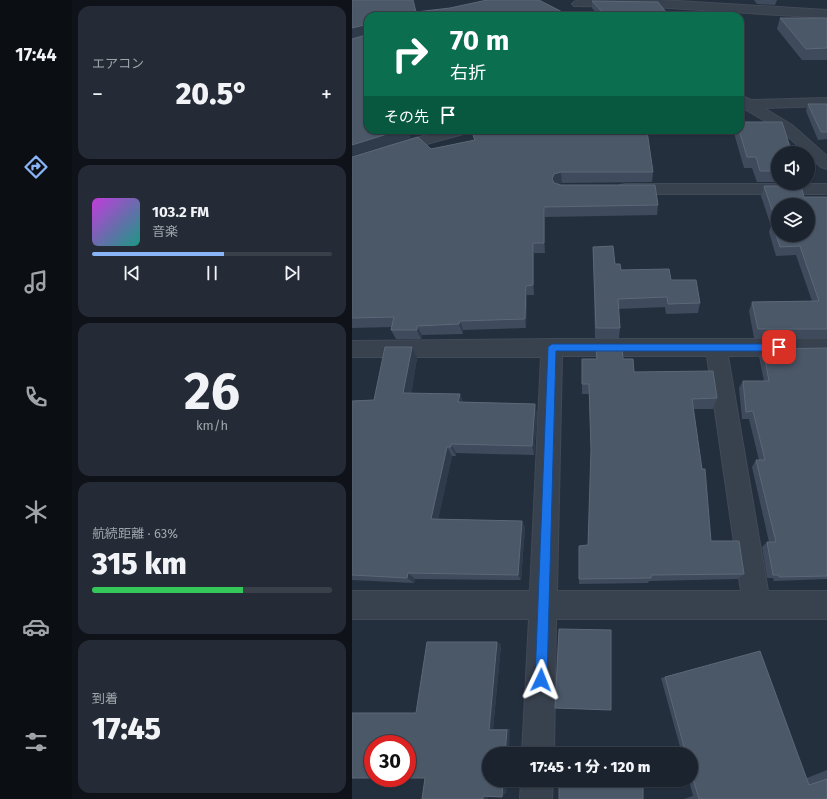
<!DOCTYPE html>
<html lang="ja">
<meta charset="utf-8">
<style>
:root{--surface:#1b232e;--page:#242b36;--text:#f1f3f6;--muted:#a0a4aa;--line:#39404a;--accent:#8ab4f8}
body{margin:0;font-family:"Fira Sans","Noto Sans JP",sans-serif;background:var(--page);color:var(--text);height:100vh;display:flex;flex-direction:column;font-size:15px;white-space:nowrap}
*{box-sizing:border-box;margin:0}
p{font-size:13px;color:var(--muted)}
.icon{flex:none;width:22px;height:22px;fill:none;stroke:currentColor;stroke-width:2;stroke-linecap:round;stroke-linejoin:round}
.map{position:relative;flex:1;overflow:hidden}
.side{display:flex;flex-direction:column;gap:6px;padding:6px;background:#0f1319;width:280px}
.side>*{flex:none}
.hud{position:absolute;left:12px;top:12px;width:380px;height:122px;border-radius:12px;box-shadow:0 1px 3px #0004,0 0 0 1px var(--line);background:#0b6e4f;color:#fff;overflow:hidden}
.buttons{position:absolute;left:419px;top:146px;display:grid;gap:8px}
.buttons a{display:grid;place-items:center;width:44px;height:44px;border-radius:50%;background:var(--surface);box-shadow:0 1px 3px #0004,0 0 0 1px var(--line);font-size:20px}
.speed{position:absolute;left:12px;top:735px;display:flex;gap:8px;font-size:20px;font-weight:700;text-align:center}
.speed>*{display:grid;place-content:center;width:52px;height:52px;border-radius:50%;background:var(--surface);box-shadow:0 1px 3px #0004,0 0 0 1px var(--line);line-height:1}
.speed .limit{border:6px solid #d22;background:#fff;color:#111}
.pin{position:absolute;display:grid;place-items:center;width:34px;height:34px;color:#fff;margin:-17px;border-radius:8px;box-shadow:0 2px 6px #0006}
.me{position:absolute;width:44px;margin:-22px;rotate:2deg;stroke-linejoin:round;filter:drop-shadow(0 0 3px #0008)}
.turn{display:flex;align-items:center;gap:14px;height:84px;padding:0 20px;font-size:18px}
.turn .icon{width:52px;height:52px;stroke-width:2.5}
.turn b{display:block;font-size:28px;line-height:34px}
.then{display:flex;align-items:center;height:38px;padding:0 20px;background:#0003;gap:8px;font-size:15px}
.big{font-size:30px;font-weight:800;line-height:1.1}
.side .card{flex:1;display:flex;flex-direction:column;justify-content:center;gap:6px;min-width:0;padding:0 14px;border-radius:12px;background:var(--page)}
.side .dial{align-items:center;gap:0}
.dial b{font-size:52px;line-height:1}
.song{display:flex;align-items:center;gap:12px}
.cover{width:48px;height:48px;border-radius:6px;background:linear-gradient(135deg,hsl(290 70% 55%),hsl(170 70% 35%))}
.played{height:4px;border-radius:2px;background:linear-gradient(90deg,var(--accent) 55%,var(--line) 55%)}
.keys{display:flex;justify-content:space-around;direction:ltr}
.heat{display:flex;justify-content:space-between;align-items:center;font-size:22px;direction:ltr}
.charge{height:6px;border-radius:3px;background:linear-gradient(90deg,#34c759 63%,var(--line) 0)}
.trip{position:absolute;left:130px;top:747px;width:216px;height:40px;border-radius:20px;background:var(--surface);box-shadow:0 1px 3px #0004,0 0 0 1px var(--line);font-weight:800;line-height:40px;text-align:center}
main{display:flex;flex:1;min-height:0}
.tabs{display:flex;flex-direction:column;width:72px;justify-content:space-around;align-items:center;background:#0b0e12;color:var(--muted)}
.tabs .icon{width:28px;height:28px}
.tabs .current{color:var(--accent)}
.tabs b{font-size:18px;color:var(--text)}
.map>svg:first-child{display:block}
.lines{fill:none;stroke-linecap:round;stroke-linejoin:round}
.minor-casing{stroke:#414a57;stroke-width:2}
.minor{fill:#38414e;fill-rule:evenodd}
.wall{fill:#3f4b5c}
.shaded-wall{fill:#2f3b4b}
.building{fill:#4b5868;stroke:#5c6777;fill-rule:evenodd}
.route{fill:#1a73e8;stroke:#114b97}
</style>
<main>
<nav class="tabs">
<b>17:44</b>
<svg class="icon current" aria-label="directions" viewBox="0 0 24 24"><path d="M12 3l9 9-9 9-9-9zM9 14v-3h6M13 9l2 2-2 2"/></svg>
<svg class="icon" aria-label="music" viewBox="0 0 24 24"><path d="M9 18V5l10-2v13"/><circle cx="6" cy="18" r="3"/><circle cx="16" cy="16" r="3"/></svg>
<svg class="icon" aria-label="phone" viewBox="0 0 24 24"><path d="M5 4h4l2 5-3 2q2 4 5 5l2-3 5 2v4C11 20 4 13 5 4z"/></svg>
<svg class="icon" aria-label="climate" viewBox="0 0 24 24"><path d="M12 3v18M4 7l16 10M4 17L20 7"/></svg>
<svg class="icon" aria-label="car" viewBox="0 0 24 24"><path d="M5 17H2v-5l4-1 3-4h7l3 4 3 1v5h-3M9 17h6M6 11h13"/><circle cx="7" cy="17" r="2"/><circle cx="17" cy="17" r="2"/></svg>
<svg class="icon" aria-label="filters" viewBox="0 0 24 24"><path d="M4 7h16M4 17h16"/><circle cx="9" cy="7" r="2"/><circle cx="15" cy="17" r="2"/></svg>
</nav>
<section class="side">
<div class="card"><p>エアコン</p>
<div class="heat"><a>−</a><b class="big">20.5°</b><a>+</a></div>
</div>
<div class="card">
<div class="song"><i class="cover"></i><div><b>103.2 FM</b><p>音楽</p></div></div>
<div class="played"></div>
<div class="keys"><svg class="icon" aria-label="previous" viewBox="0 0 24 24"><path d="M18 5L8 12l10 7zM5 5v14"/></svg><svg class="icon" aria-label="pause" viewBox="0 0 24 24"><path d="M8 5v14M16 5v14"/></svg><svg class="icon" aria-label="next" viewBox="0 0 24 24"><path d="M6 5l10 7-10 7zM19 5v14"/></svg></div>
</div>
<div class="card dial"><b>26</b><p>km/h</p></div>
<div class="card"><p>航続距離 · 63%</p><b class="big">315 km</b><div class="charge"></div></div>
<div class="card"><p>到着</p><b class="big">17:45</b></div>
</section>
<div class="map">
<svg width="475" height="799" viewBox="0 0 475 799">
<rect width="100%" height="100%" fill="#242f3e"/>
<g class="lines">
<g class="minor-casing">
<path id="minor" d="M226,0H309L475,10V18L301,7L222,6L220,4L222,2Z
M388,95L399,100L475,98V106L412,108L440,125L475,156V169L469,167L456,155V153H454L430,131L389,107Z
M93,130H118L115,133L49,151L0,168V158L39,145Z
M274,184H475V194H274L268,193L266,189L268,185Z
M200,339H475V355L376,356L416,591H475V619H204L202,754H170L177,619H0V591H178L189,357H0V341ZM210,356H355L389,591H205Z
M169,780H201L200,799H168Z"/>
</g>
<use href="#minor" class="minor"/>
</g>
<path class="wall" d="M402,0H425L423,5L405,4Z
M240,1L314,16H247L240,8Z
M428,18H475V60H450L425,29Z
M456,104H475V139L466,140L454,111Z
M383,130H388L426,153V182H405L400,168H392L382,133Z
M121,135L301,172L300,182L210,183L204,184L306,205L305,215L193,217V253H182V295H175L174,328L111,330V334L70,335L69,339H44L39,330L40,327L0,328V157L79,149L122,140Z
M412,186L452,197H475V338H402L397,311L400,302L460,301L444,255L424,256L417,232L419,226L409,196Z
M241,247L263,264L269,270L319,280L348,303L346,313L314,314L313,307L266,309L268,328L267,338H243Z
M244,346L271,359L282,372L365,398L361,409H341L359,541L392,574L386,579L297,581L296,583L227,584V579L236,545L239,455L237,394H230V384L244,359Z
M475,348V579L422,581L421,578H415L410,547L415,542H417L400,467L404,460H407L397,419H390L387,388L391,381H412L407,357L411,349Z
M65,358L59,393L112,402L183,404L185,414L182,455L104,453V456H100L86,519L170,521L173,528L169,580L63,579L62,583L0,580V401L22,400Z
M145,642L149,645L141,729H158L137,780H155L154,792L150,797H136V799H70L73,778H0V713H64Z
M313,677L455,778L475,770V799H332L341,796L337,780H339V754H330L309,678Z
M209,780H233L288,782L291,786L207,783Z"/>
<path class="shaded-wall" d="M314,12V16H290Z
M12,25L16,35L0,40V28Z
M48,130H56L59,138L0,156V145Z
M209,172L210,183L203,184L200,179L202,174Z
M192,207L193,217V253L192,243Z
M181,243L182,253V295L181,285Z
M174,286L175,295L174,328L173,319Z
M108,321L111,330V334L107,324Z
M65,326L70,335L69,339L65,330Z
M60,347L65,358L58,403L51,393Z
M108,394L112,404L106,402Z
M183,404L185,414L182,455L180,446Z
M99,444L104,453V456L99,447Z
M95,447L100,456L85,526L79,519Z
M170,521L173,528L169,580L166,575Z
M56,573L63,579L62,583L55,578Z
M145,642L149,645L141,729L137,730Z
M158,729L157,754H153L155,730Z
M151,780H155L154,792L150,797Z
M137,792L136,799H131V796Z"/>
<path class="building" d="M0,0H61L64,12L98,8L135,0H187L218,16H16V130H48L0,145V39L14,35V26L12,25L0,28Z
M240,1L306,2L314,12L290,16H254Z
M428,18H475V48L454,49Z
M456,104H475V132H469Z
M388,122H430L440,153H426V171H408L404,157H395L387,130H388Z
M145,130H271L273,132L295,131L301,172H209L202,174L200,179L202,183L209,185H303L306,205L192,207V243H181V285L174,286L173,319L108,321L107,324L65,326V330H39L42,317L0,318V157L66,137L79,149L123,140L121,135Z
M412,186H449L452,197H475V329H406L400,302L467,301L448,246L428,247L420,223L424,222ZM426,205H456V235H426Z
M261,246L263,264H268L269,270L317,269L319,280H344L348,303L316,304L315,297L266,299L268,328H244L241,247Z
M244,346H270L271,359H281L282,372L361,371L365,398L340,399L350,469H353L359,541H387L392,574L299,575V578L227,579V546L236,545L239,449L237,384H230V359H245Z
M33,347H60L51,393L108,394L106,402L183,404L180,446L99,444V447H95L79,519L170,521L166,575L56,573L55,578L0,575V401L22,400Z
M475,348V576L427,577V575H421L415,542H424L404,460H413L401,411L394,412L391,381H417L411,349Z
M207,629L259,630V710L203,708Z
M75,642H145L137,730H155L153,754H137V780H151L150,797L131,796V799H70L73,778H55V744H21V778H0V713H64Z
M408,651L457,785L475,779V799H347L339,772V754H334L313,677Z
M207,783L291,786V799H207Z"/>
<path class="route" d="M200,344H427L432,347L427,351H204L195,680L193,684L189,686L184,684L183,680L196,347Z"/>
</svg>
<div class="buttons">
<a><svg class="icon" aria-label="sound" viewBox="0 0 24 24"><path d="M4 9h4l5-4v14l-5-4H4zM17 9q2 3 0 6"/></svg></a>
<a><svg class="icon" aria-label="layers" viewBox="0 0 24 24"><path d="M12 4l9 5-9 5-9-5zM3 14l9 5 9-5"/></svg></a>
</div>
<div class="speed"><div class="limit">30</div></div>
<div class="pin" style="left:427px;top:347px;background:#d93025"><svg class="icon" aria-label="arrive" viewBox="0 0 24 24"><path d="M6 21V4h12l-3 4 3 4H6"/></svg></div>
<svg class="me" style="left:189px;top:680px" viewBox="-20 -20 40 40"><path d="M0-17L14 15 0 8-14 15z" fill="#1a73e8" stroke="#fff" stroke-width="4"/></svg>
<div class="trip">17:45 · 1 分 · 120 m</div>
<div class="hud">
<div class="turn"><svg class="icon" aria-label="right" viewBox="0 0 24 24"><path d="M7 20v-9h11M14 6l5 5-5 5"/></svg><div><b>70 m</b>右折</div></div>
<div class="then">その先<svg class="icon" aria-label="arrive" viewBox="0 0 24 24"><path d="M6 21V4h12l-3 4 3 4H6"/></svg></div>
</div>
</div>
</main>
